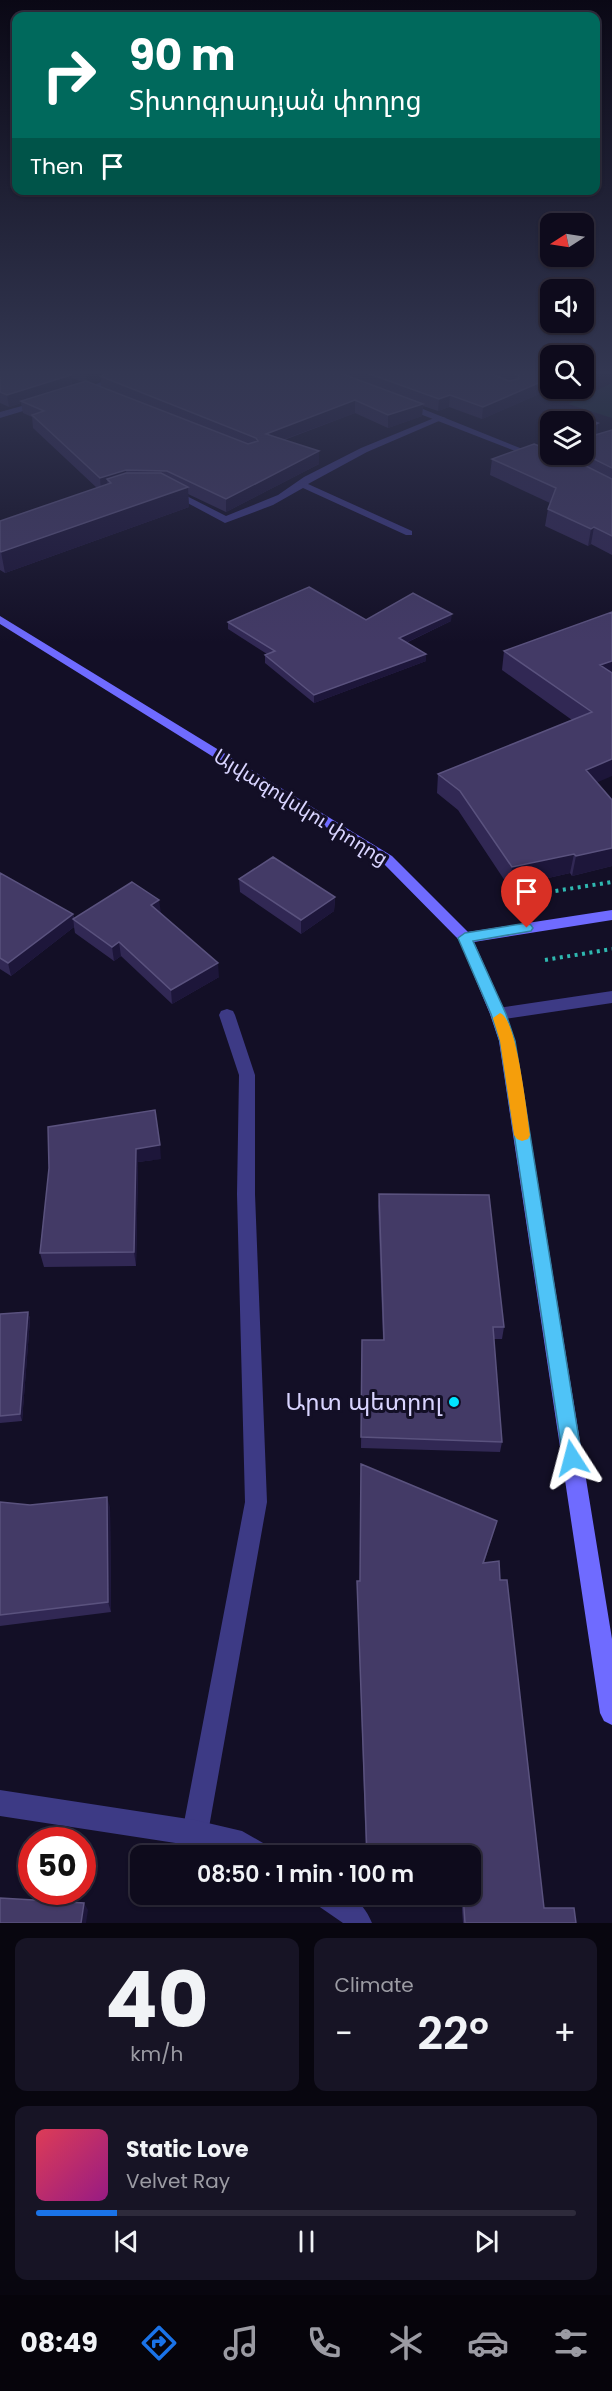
<!DOCTYPE html>
<meta charset="utf-8">
<style>
:root{--surface:#0e0b1c;--page:#171425;--text:#f1f3f6;--muted:#9b9ba3;--line:#2e2b3b;--accent:#1a73e8}
body{margin:0;font-family:Poppins,"Noto Sans Armenian",sans-serif;background:var(--page);color:var(--text);height:100vh;display:flex;flex-direction:column;font-size:22px;white-space:nowrap}
*{box-sizing:border-box;margin:0}
p{font-size:20px;color:var(--muted)}
.icon{flex:none;width:33px;height:33px;fill:none;stroke:currentColor;stroke-width:2;stroke-linecap:round;stroke-linejoin:round}
.map{position:relative;height:1923px;overflow:hidden}
.details{display:flex;flex-direction:column;gap:15px;padding:15px;background:#08060f;flex:1}
.details>*{flex:none}
.guide{position:absolute;left:12px;top:12px;width:588px;height:183px;border-radius:12px;box-shadow:0 2px 4px #0004,0 0 0 2px var(--line);background:#00695c;color:#fff;overflow:hidden}
.needle{width:39px;rotate:258deg}
.buttons{position:absolute;left:540px;top:213px;display:grid;gap:12px}
.buttons a{display:grid;place-items:center;width:54px;height:54px;border-radius:12px;background:var(--surface);box-shadow:0 2px 4px #0004,0 0 0 2px var(--line);font-size:30px}
.speed{position:absolute;left:18px;top:1827px;display:flex;gap:12px;font-size:30px;font-weight:700;text-align:center}
.speed>*{display:grid;place-content:center;width:78px;height:78px;border-radius:50%;background:var(--surface);box-shadow:0 2px 4px #0004,0 0 0 2px var(--line);line-height:1}
.speed .limit{border:9px solid #d22;background:#fff;color:#111}
.pin{position:absolute;display:grid;place-items:center;width:51px;height:51px;color:#fff;margin:-62px -26px;border-radius:50% 50% 50% 0;rotate:-45deg;box-shadow:0 0 6px #0007}
.pin .icon{rotate:45deg}
.me{position:absolute;width:66px;margin:-33px;rotate:351deg;stroke-linejoin:round;filter:drop-shadow(0 0 4px #0008)}
.turn{display:flex;align-items:center;gap:21px;height:126px;padding:0 18px;font-size:27px}
.turn .icon{width:78px;height:78px;stroke-width:2.5}
.turn b{display:block;font-size:42px;line-height:51px}
.then{display:flex;align-items:center;height:57px;padding:0 18px;background:#0003;gap:12px;font-size:22px}
.big{font-size:45px;font-weight:600;line-height:1.1}
.details .card{flex:1;display:flex;flex-direction:column;justify-content:center;gap:9px;min-width:0;padding:0 21px;border-radius:12px;background:var(--page)}
.details .dial{align-items:center;gap:0}
.dial b{font-size:78px;line-height:1}
.song{display:flex;align-items:center;gap:18px}
.cover{width:72px;height:72px;border-radius:9px;background:linear-gradient(135deg,hsl(350 70% 55%),hsl(310 70% 35%))}
.played{height:6px;border-radius:3px;background:linear-gradient(90deg,var(--accent) 15%,var(--line) 15%)}
.keys{display:flex;justify-content:space-around;direction:ltr}
.heat{display:flex;justify-content:space-between;align-items:center;font-size:33px;direction:ltr}
.details .tiles{flex:1;display:grid;gap:15px;grid-template-columns:1fr 1fr}
.card:last-child{grid-column:span 2}
.trip{position:absolute;left:130px;top:1845px;width:351px;height:60px;border-radius:12px;background:var(--surface);box-shadow:0 2px 4px #0004,0 0 0 2px var(--line);font-weight:600;line-height:60px;text-align:center}
.tabs{display:flex;height:96px;justify-content:space-around;align-items:center;background:#06040b;color:var(--muted)}
.tabs .icon{width:42px;height:42px}
.tabs .active{color:var(--accent)}
.tabs b{font-size:27px;color:var(--text)}
.map>svg:first-child{display:block}
.green{fill:#12302f}
.lines{fill:none;stroke-linecap:round;stroke-linejoin:round}
.path{stroke:#2fb8b0;stroke-width:4;stroke-dasharray:3 4.5;stroke-linecap:butt}
.lane{fill:#3d3a85;fill-rule:evenodd}
.street{fill:#3d3a85;fill-rule:evenodd}
.secondary{fill:#6f6bff;fill-rule:evenodd}
.wall{fill:#312854;fill-rule:evenodd}
.shaded-wall{fill:#1d163a}
.building{fill:#433a66;stroke:#5a527e;stroke-width:1.5}
.route{fill:#4fc3f7;stroke:#337fa1;stroke-width:1.5}
.slow{fill:#f59e0b}
.poi-dot{fill:#00e5ff;stroke:#130f26;stroke-width:2}
.labels{text-anchor:middle;stroke-width:6;stroke-linejoin:round;paint-order:stroke}
.street-label{font-size:20px;fill:#d9d4ff;stroke:#130f26}
.near-poi-label{font-size:24px;fill:#d9d4ff;stroke:#130f26;text-anchor:end}
</style>
<div class="map">
<svg width="612" height="1923" viewBox="0 0 612 1923">
<rect width="100%" height="100%" fill="#130f26"/>
<path class="green" d="M612,383V418L568,404Z"/>
<g class="lines">
<path class="path" d="M511,898L612,882
M545,960L612,949"/>
<path class="lane" d="M439,416L446,418L367,452L308,484L412,531V535H406L303,488L273,505L225,523L167,492L175,490L226,516L278,495L304,477L361,448Z
M612,991V1003L498,1020L492,1018L490,1014L492,1010L498,1008Z
M227,1009L233,1011L235,1015L255,1075V1194L267,1502L208,1833L204,1842L195,1846L186,1842L182,1833L245,1502L237,1194L239,1075L219,1015L221,1011Z"/>
<path class="street" d="M127,373H139L80,394L73,392Z
M40,401H43V405L0,418V412Z
M402,403H408L540,456L533,458L402,407Z
M0,1790L195,1820L242,1831L270,1847L274,1856H236L195,1846L0,1816Z
M310,1894C341,1894 359,1891 372,1923H343L314,1903Z"/>
<path class="secondary" d="M0,616L392,856L468,932L612,910V920L474,942L506,1014L515,1041L612,1639V1725L604,1721L600,1713L499,1041L490,1014L459,940L382,862L0,624Z"/>
</g>
<path class="wall" d="M0,373H550V388H553L482,419L449,407L438,411L423,406L422,416L388,428L355,413L284,440L319,464L226,512L188,494L189,507L5,573L0,570V521L97,488L33,428L32,417L23,413L21,403L9,407L0,403ZM71,378L84,382L72,385ZM101,380V387L89,382L96,381Z
M598,423L597,434L612,430V555L591,544L588,546L545,526L548,509L550,503L490,475L492,459L547,449L549,439L550,454H584Z
M612,612L597,783L612,800V866L572,876L570,873L509,887L458,810L437,793L438,774L572,720L502,670L504,651Z
M366,620L451,621L406,643L426,654V661L314,703L265,663V655L267,654L228,629V622Z
M0,873L73,914L74,918L161,913L219,977L172,1004L121,956L114,961L75,933L74,927L11,976L0,969Z
M239,879L335,897L334,911L301,934L240,892Z
M161,1159L138,1162L136,1266L44,1267L40,1253L49,1168Z
M379,1194L504,1327L502,1339H494L502,1442L500,1452L361,1448L362,1340H383L378,1206Z
M28,1312L30,1319L22,1421L0,1423V1314Z
M0,1502L30,1505L110,1507L111,1612L0,1626Z
M495,1527L484,1563L500,1580L544,1908L576,1923H463L461,1894H471V1856H366L357,1581H360Z"/>
<path class="shaded-wall" d="M86,373H132L100,376L101,380L87,383Z
M71,375L73,388L21,401V403L9,407L7,395Z
M550,378V388H553L482,419L483,407Z
M450,395L449,407L438,411L439,399Z
M355,400V413L266,446V434Z
M423,404L422,416L388,428V415Z
M598,423L596,439L584,444L585,429Z
M550,438V454L547,455L549,439Z
M319,451V464L226,512V499Z
M126,470L127,483L107,479L108,489L101,492L100,478Z
M188,487L189,507L5,573L1,552Z
M594,527L591,544L588,546L591,529Z
M452,614L451,621L399,646V638Z
M426,654V661L314,703V695Z
M612,661V678L600,665Z
M612,759V776L582,789L586,770Z
M612,848V866L572,876L576,856Z
M574,854L570,873L509,887L512,867Z
M335,897L334,911L301,934V920Z
M159,900L161,913L151,905Z
M73,914L74,927L11,976L8,963Z
M119,942L121,956L114,961L112,947Z
M218,963L219,977L172,1004L171,990Z
M160,1145L161,1159L138,1162L136,1266L134,1252L136,1149Z
M28,1312L30,1319L22,1421L20,1414Z
M107,1497L110,1507L111,1612L108,1602Z
M84,1903L88,1910L86,1923H81Z"/>
<path class="building" d="M0,373H65L71,375L7,395L0,392Z
M109,373H340L423,404L388,415L355,400L266,434L319,451L226,499L167,471L126,470L100,478L32,415L44,411L21,401L86,381L248,444L258,441L256,438L100,376Z
M367,373H489L509,381L518,379L519,376L512,373H550V378L483,407L450,395L439,399Z
M595,422L598,423L585,429V438L612,430V468L584,454V426Z
M534,444L550,450V454H561L578,462L612,479V536L594,527L591,529L548,509L556,488L492,459Z
M126,473H161L188,487L1,552L0,551V521L111,483L107,479Z
M309,587L366,620L413,593L452,614L399,638L426,654L314,695L265,655L275,651L228,622Z
M612,612V661L600,665L612,673V759L586,770L612,800V848L576,856L574,854L512,867L460,791L438,774L592,712L504,651Z
M273,857L335,897L301,920L239,879Z
M0,873L73,914L8,963L0,958Z
M132,882L159,900L151,905L218,963L171,990L119,942L112,947L73,919Z
M155,1110L160,1145L136,1149L134,1252L40,1253L49,1168L48,1127Z
M379,1194L489,1195L504,1327H493L502,1442L361,1437L362,1340H384Z
M28,1312L20,1414L0,1416V1314Z
M361,1464L497,1521L483,1563L499,1561L500,1580H507L544,1908H574L576,1923H465L463,1894H471V1856H367L357,1581H360Z
M107,1497L108,1602L0,1615V1502L30,1505Z
M0,1898L84,1903L81,1923H0Z"/>
<linearGradient id="sky" x2="0" y2="1"><stop stop-color="#0a0815"/><stop offset="0.58" stop-color="#333752"/><stop offset="1" stop-color="#333752" stop-opacity="0"/></linearGradient>
<rect width="612" height="642" fill="url(#sky)"/>
<path class="route" d="M527,923L531,925L533,928L531,931L473,941L506,1014L515,1041L582,1458L579,1465L572,1467L566,1465L563,1458L500,1041L491,1014L458,938L465,933Z"/>
<path class="slow" d="M500,1013C517,1018 527,1115 530,1135L528,1139L522,1141L517,1139L514,1135L500,1041L493,1018Z"/>
<circle class="poi-dot" cx="454" cy="1402" r="6"/>
<g class="labels">
<g class="street-label">
<text transform="translate(301 807) rotate(32)" y="7">Այվազովսկու փողոց</text>
</g>
<g class="near-poi-label">
<text x="442" y="1410">Արտ պետրոլ</text>
</g>
</g>
</svg>
<div class="buttons">
<a><svg class="needle" viewBox="-14 -14 28 28"><path d="M0-13l5 13h-10z" fill="#e53935"/><path d="M0 13l5-13h-10z" fill="#9b9ba3"/></svg></a>
<a><svg class="icon" aria-label="sound" viewBox="0 0 24 24"><path d="M4 9h4l5-4v14l-5-4H4zM17 9q2 3 0 6"/></svg></a>
<a><svg class="icon" aria-label="search" viewBox="0 0 24 24"><circle cx="10" cy="10" r="6"/><path d="M15 15l6 6"/></svg></a>
<a><svg class="icon" aria-label="layers" viewBox="0 0 24 24"><path d="M12 4l9 5-9 5-9-5zM3 14l9 5 9-5"/></svg></a>
</div>
<div class="speed"><div class="limit">50</div></div>
<div class="pin" style="left:527px;top:928px;background:#d93025"><svg class="icon" aria-label="arrive" viewBox="0 0 24 24"><path d="M6 21V4h12l-3 4 3 4H6"/></svg></div>
<svg class="me" style="left:572px;top:1458px" viewBox="-20 -20 40 40"><path d="M0-17L14 15 0 8-14 15z" fill="#4fc3f7" stroke="#fff" stroke-width="4"/></svg>
<div class="trip">08:50 · 1 min · 100 m</div>
<div class="guide">
<div class="turn"><svg class="icon" aria-label="right" viewBox="0 0 24 24"><path d="M7 20v-9h11M14 6l5 5-5 5"/></svg><div><b>90 m</b>Տիտոգրադյան փողոց</div></div>
<div class="then">Then<svg class="icon" aria-label="arrive" viewBox="0 0 24 24"><path d="M6 21V4h12l-3 4 3 4H6"/></svg></div>
</div>
</div>
<section class="details">
<div class="tiles">
<div class="card dial"><b>40</b><p>km/h</p></div>
<div class="card"><p>Climate</p>
<div class="heat"><a>−</a><b class="big">22°</b><a>+</a></div>
</div>
<div class="card">
<div class="song"><i class="cover"></i><div><b>Static Love</b><p>Velvet Ray</p></div></div>
<div class="played"></div>
<div class="keys"><svg class="icon" aria-label="previous" viewBox="0 0 24 24"><path d="M18 5L8 12l10 7zM5 5v14"/></svg><svg class="icon" aria-label="pause" viewBox="0 0 24 24"><path d="M8 5v14M16 5v14"/></svg><svg class="icon" aria-label="next" viewBox="0 0 24 24"><path d="M6 5l10 7-10 7zM19 5v14"/></svg></div>
</div>
</div>
</section>
<nav class="tabs">
<b>08:49</b>
<svg class="icon active" aria-label="directions" viewBox="0 0 24 24"><path d="M12 3l9 9-9 9-9-9zM9 14v-3h6M13 9l2 2-2 2"/></svg>
<svg class="icon" aria-label="music" viewBox="0 0 24 24"><path d="M9 18V5l10-2v13"/><circle cx="6" cy="18" r="3"/><circle cx="16" cy="16" r="3"/></svg>
<svg class="icon" aria-label="phone" viewBox="0 0 24 24"><path d="M5 4h4l2 5-3 2q2 4 5 5l2-3 5 2v4C11 20 4 13 5 4z"/></svg>
<svg class="icon" aria-label="climate" viewBox="0 0 24 24"><path d="M12 3v18M4 7l16 10M4 17L20 7"/></svg>
<svg class="icon" aria-label="car" viewBox="0 0 24 24"><path d="M5 17H2v-5l4-1 3-4h7l3 4 3 1v5h-3M9 17h6M6 11h13"/><circle cx="7" cy="17" r="2"/><circle cx="17" cy="17" r="2"/></svg>
<svg class="icon" aria-label="filters" viewBox="0 0 24 24"><path d="M4 7h16M4 17h16"/><circle cx="9" cy="7" r="2"/><circle cx="15" cy="17" r="2"/></svg>
</nav>
